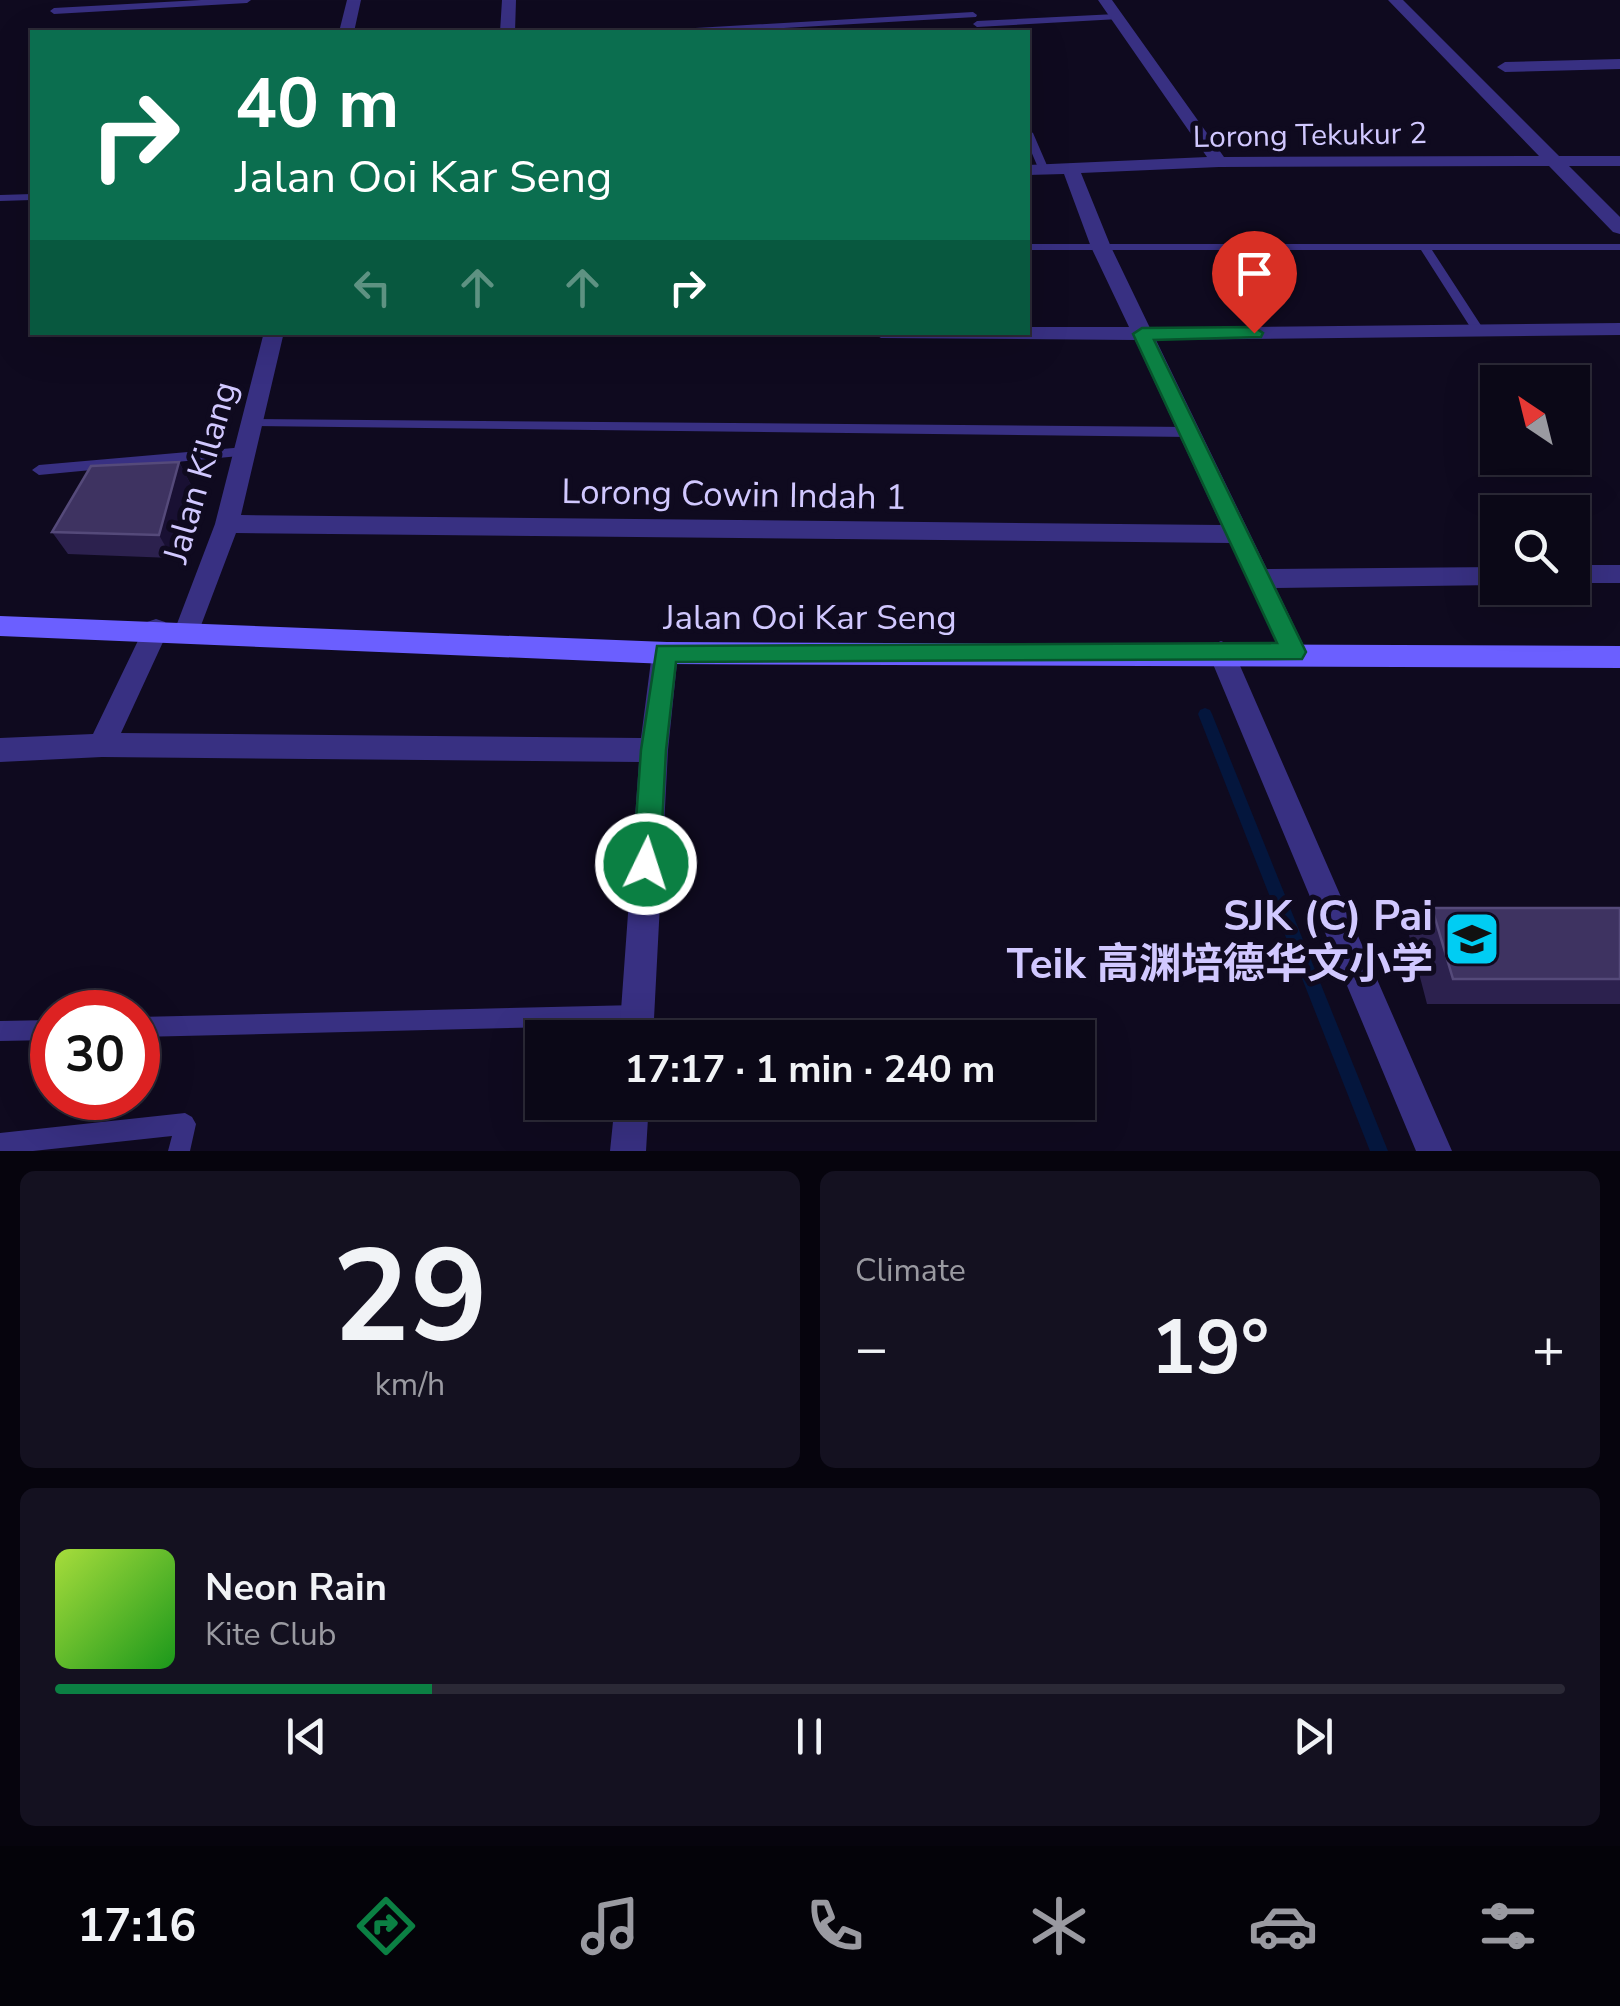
<!DOCTYPE html>
<meta charset="utf-8">
<style>
:root{--surface:#0b0817;--page:#141120;--text:#f1f3f6;--muted:#9a9aa1;--line:#2b2936;--accent:#0b8043}
body{margin:0;font-family:"Nunito Sans","Noto Sans SC",sans-serif;background:var(--page);color:var(--text);height:100vh;display:flex;flex-direction:column;font-size:38px;white-space:nowrap}
*{box-sizing:border-box;margin:0}
p{font-size:32px;color:var(--muted)}
.icon{flex:none;width:55px;height:55px;fill:none;stroke:currentColor;stroke-width:2;stroke-linecap:round;stroke-linejoin:round}
.map{position:relative;height:1151px;overflow:hidden}
.details{display:flex;flex-direction:column;gap:20px;padding:20px;background:#06040d;flex:1}
.details>*{flex:none}
.guide{position:absolute;left:30px;top:30px;width:1000px;height:305px;border-radius:0px;box-shadow:0 10px 40px #0002,0 0 0 2px var(--line);background:#0b6e4f;color:#fff;overflow:hidden}
.needle{width:65px;rotate:325deg}
.buttons{position:absolute;left:1480px;top:365px;display:grid;gap:20px}
.buttons a{display:grid;place-items:center;width:110px;height:110px;border-radius:0px;background:var(--surface);box-shadow:0 10px 40px #0002,0 0 0 2px var(--line);font-size:50px}
.speed{position:absolute;left:30px;top:990px;display:flex;gap:20px;font-size:50px;font-weight:700;text-align:center}
.speed>*{display:grid;place-content:center;width:130px;height:130px;border-radius:50%;background:var(--surface);box-shadow:0 10px 40px #0002,0 0 0 2px var(--line);line-height:1}
.speed .limit{border:15px solid #d22;background:#fff;color:#111}
.pin{position:absolute;display:grid;place-items:center;width:85px;height:85px;color:#fff;margin:-102px -42px;border-radius:50% 50% 50% 0;rotate:-45deg;box-shadow:0 0 10px #0007}
.pin .icon{rotate:45deg}
.me{position:absolute;width:110px;margin:-55px;rotate:4deg;stroke-linejoin:round;filter:drop-shadow(0 0 8px #0008)}
.turn{display:flex;align-items:center;gap:35px;height:210px;padding:0 40px;font-size:45px}
.turn .icon{width:130px;height:130px;stroke-width:2.5}
.turn b{display:block;font-size:70px;line-height:85px}
.lanes{display:flex;align-items:center;height:95px;padding:0 40px;background:#0003;justify-content:center;gap:50px;direction:ltr}
.lanes .off{opacity:.35}
.big{font-size:75px;font-weight:700;line-height:1.1}
.details .widget{flex:1;display:flex;flex-direction:column;justify-content:center;gap:15px;min-width:0;padding:0 35px;border-radius:15px;background:var(--page)}
.details .dial{align-items:center;gap:0}
.dial b{font-size:130px;line-height:1}
.song{display:flex;align-items:center;gap:30px}
.cover{width:120px;height:120px;border-radius:15px;background:linear-gradient(135deg,hsl(80 70% 55%),hsl(120 70% 35%))}
.played{height:10px;border-radius:5px;background:linear-gradient(90deg,var(--accent) 25%,var(--line) 25%)}
.keys{display:flex;justify-content:space-around;direction:ltr}
.heat{display:flex;justify-content:space-between;align-items:center;font-size:55px;direction:ltr}
.details .tiles{flex:1;display:grid;gap:20px;grid-template-columns:1fr 1fr}
.widget:last-child{grid-column:span 2}
.trip{position:absolute;left:525px;top:1020px;width:570px;height:100px;border-radius:0px;background:var(--surface);box-shadow:0 10px 40px #0002,0 0 0 2px var(--line);font-weight:700;line-height:100px;text-align:center}
.tab-bar{display:flex;height:160px;justify-content:space-around;align-items:center;background:#040309;color:var(--muted)}
.tab-bar .icon{width:70px;height:70px}
.tab-bar .selected{color:var(--accent)}
.tab-bar b{font-size:45px;color:var(--text)}
.map>svg:first-child{display:block}
.lines{fill:none;stroke-linecap:round;stroke-linejoin:round}
.stream{fill:#04163d;fill-rule:evenodd}
.lane{fill:#383082;fill-rule:evenodd}
.street{fill:#383082;fill-rule:evenodd}
.secondary{fill:#6b5fff;fill-rule:evenodd}
.wall{fill:#2c214e}
.shaded-wall{fill:#191033}
.building{fill:#3e3361;stroke:#554a7a;stroke-width:2.5}
.route{fill:#0b8043;stroke:#07532c;stroke-width:2.5}
.labels{text-anchor:middle;stroke-width:10;stroke-linejoin:round;paint-order:stroke}
.far-street-label{font-size:30px;fill:#d1c8ff;stroke:#0f0a1f}
.street-label{font-size:35px;fill:#d1c8ff;stroke:#0f0a1f}
.near-poi-label{font-size:42px;font-weight:bold;fill:#d1c8ff;stroke:#0f0a1f;text-anchor:end}
</style>
<div class="map">
<svg width="1620" height="1151" viewBox="0 0 1620 1151">
<rect width="100%" height="100%" fill="#0f0a1f"/>
<g class="lines">
<path class="stream" d="M1205,708L1210,710L1212,714L1388,1151H1370L1198,714L1200,710Z"/>
<path class="lane" d="M201,0H251L247,3L54,14L50,11L54,8Z
M973,12L977,15L976,17L716,32H673L678,29Z
M1116,14L1120,17L1119,19L977,27L973,24L977,21Z
M1028,130L1033,133L1049,170L1048,172L1039,170L1028,144Z
M32,194V200L0,201V195Z
M1028,244H1620V250H1432L1484,330L1478,334L1474,333L1421,250H1028Z
M252,419L1190,427L1197,432L1190,437L247,426L245,423L247,420Z
M245,447L252,452L250,455L39,475L32,470L39,465Z
M637,1005L644,1008L647,1015L644,1022L637,1025L138,1037V1017Z
M52,1020V1040L0,1041V1021Z
M185,1113L192,1117L196,1124L190,1151H168L172,1136L33,1151H0V1133Z"/>
<path class="street" d="M347,0H361L354,32H339Z
M502,0H516L515,32H500Z
M1098,0H1112L1224,157L1539,156L1388,0H1403L1559,156H1620V166H1569L1620,217V234L1613,232L1549,166L1219,167L1081,173L1111,247L1150,328L1620,323V335L1156,340L1267,569L1498,567V585L1276,588L1307,652L1303,659L1294,663L1285,659L1230,543L236,533L197,636H179L175,629L215,524L264,332H284L241,515L1221,525L1135,340L881,338L871,332H1028V327H1129L1091,247L1064,174L1028,175V165L1207,157Z
M1620,59V69L1505,72L1497,67L1505,62Z
M1572,565H1620V583H1572Z
M156,619L165,622L169,629L121,733L641,738L652,653L656,646L665,642L674,646L678,653L668,750L653,1038H619L639,762L102,757L0,762V738L93,734L147,622Z
M1221,641L1230,645L1234,652L1452,1151H1416L1208,652L1212,645Z
M615,1102H649L646,1151H610Z"/>
<path class="secondary" d="M0,616L667,642L1620,646V668L667,664L0,636Z"/>
</g>
<path class="wall" d="M179,462L191,485L172,558L68,554L52,532Z
M1432,908H1620V1004H1427L1409,935Z"/>
<path class="shaded-wall" d="M179,462L191,485L172,558L159,535Z"/>
<path class="building" d="M179,462L159,535L52,532L91,466Z
M1432,908H1620V979H1453Z"/>
<path class="route" d="M1254,327L1263,333L1261,337L1154,340L1306,652L1302,659L676,662L666,750L660,864L656,872L646,876L637,872L633,864L641,750L657,646L1277,643L1133,334L1142,328Z"/>
<defs>
<g id="school-square" transform="scale(2.875)"><rect x="-9" y="-9" width="18" height="18" rx="4" fill="#00cdf3" stroke="#0f0a1f"/><path d="M0-5L7-2L0 1L-7-2ZM-4 1L0 2.5L4 1V4Q0 6-4 4Z" fill="#111"/></g>
</defs>
<g fill-rule="evenodd">
<use href="#school-square" x="1472" y="939"/>
</g>
<g class="labels">
<g class="far-street-label">
<text transform="translate(1310 135) rotate(-1)" y="10">Lorong Tekukur 2</text>
</g>
<g class="street-label">
<text transform="translate(200 472) rotate(-74)" y="12">Jalan Kilang</text>
<text transform="translate(734 494) rotate(1)" y="12">Lorong Cowin Indah 1</text>
<text x="810" y="629">Jalan Ooi Kar Seng</text>
</g>
<g class="near-poi-label">
<text x="1433" y="930">SJK (C) Pai<tspan x="1433" dy="48">Teik 高渊培德华文小学</tspan></text>
</g>
</g>
</svg>
<div class="buttons">
<a><svg class="needle" viewBox="-14 -14 28 28"><path d="M0-13l5 13h-10z" fill="#e53935"/><path d="M0 13l5-13h-10z" fill="#9a9aa1"/></svg></a>
<a><svg class="icon" aria-label="search" viewBox="0 0 24 24"><circle cx="10" cy="10" r="6"/><path d="M15 15l6 6"/></svg></a>
</div>
<div class="speed"><div class="limit">30</div></div>
<div class="pin" style="left:1254px;top:333px;background:#d93025"><svg class="icon" aria-label="arrive" viewBox="0 0 24 24"><path d="M6 21V4h12l-3 4 3 4H6"/></svg></div>
<svg class="me" style="left:646px;top:864px" viewBox="-20 -20 40 40"><circle r="17" fill="#0b8043" stroke="#fff" stroke-width="3"/><path d="M0-11L8 9 0 5-8 9z" fill="#fff"/></svg>
<div class="trip">17:17 · 1 min · 240 m</div>
<div class="guide">
<div class="turn"><svg class="icon" aria-label="right" viewBox="0 0 24 24"><path d="M7 20v-9h11M14 6l5 5-5 5"/></svg><div><b>40 m</b>Jalan Ooi Kar Seng</div></div>
<div class="lanes"><svg class="icon off" aria-label="left" viewBox="0 0 24 24"><path d="M17 20v-9H6M10 6l-5 5 5 5"/></svg><svg class="icon off" aria-label="ahead" viewBox="0 0 24 24"><path d="M12 20V5M6 11l6-6 6 6"/></svg><svg class="icon off" aria-label="ahead" viewBox="0 0 24 24"><path d="M12 20V5M6 11l6-6 6 6"/></svg><svg class="icon" aria-label="right" viewBox="0 0 24 24"><path d="M7 20v-9h11M14 6l5 5-5 5"/></svg></div>
</div>
</div>
<section class="details">
<div class="tiles">
<div class="widget dial"><b>29</b><p>km/h</p></div>
<div class="widget"><p>Climate</p>
<div class="heat"><a>−</a><b class="big">19°</b><a>+</a></div>
</div>
<div class="widget">
<div class="song"><i class="cover"></i><div><b>Neon Rain</b><p>Kite Club</p></div></div>
<div class="played"></div>
<div class="keys"><svg class="icon" aria-label="previous" viewBox="0 0 24 24"><path d="M18 5L8 12l10 7zM5 5v14"/></svg><svg class="icon" aria-label="pause" viewBox="0 0 24 24"><path d="M8 5v14M16 5v14"/></svg><svg class="icon" aria-label="next" viewBox="0 0 24 24"><path d="M6 5l10 7-10 7zM19 5v14"/></svg></div>
</div>
</div>
</section>
<nav class="tab-bar">
<b>17:16</b>
<svg class="icon selected" aria-label="directions" viewBox="0 0 24 24"><path d="M12 3l9 9-9 9-9-9zM9 14v-3h6M13 9l2 2-2 2"/></svg>
<svg class="icon" aria-label="music" viewBox="0 0 24 24"><path d="M9 18V5l10-2v13"/><circle cx="6" cy="18" r="3"/><circle cx="16" cy="16" r="3"/></svg>
<svg class="icon" aria-label="phone" viewBox="0 0 24 24"><path d="M5 4h4l2 5-3 2q2 4 5 5l2-3 5 2v4C11 20 4 13 5 4z"/></svg>
<svg class="icon" aria-label="climate" viewBox="0 0 24 24"><path d="M12 3v18M4 7l16 10M4 17L20 7"/></svg>
<svg class="icon" aria-label="car" viewBox="0 0 24 24"><path d="M5 17H2v-5l4-1 3-4h7l3 4 3 1v5h-3M9 17h6M6 11h13"/><circle cx="7" cy="17" r="2"/><circle cx="17" cy="17" r="2"/></svg>
<svg class="icon" aria-label="filters" viewBox="0 0 24 24"><path d="M4 7h16M4 17h16"/><circle cx="9" cy="7" r="2"/><circle cx="15" cy="17" r="2"/></svg>
</nav>
